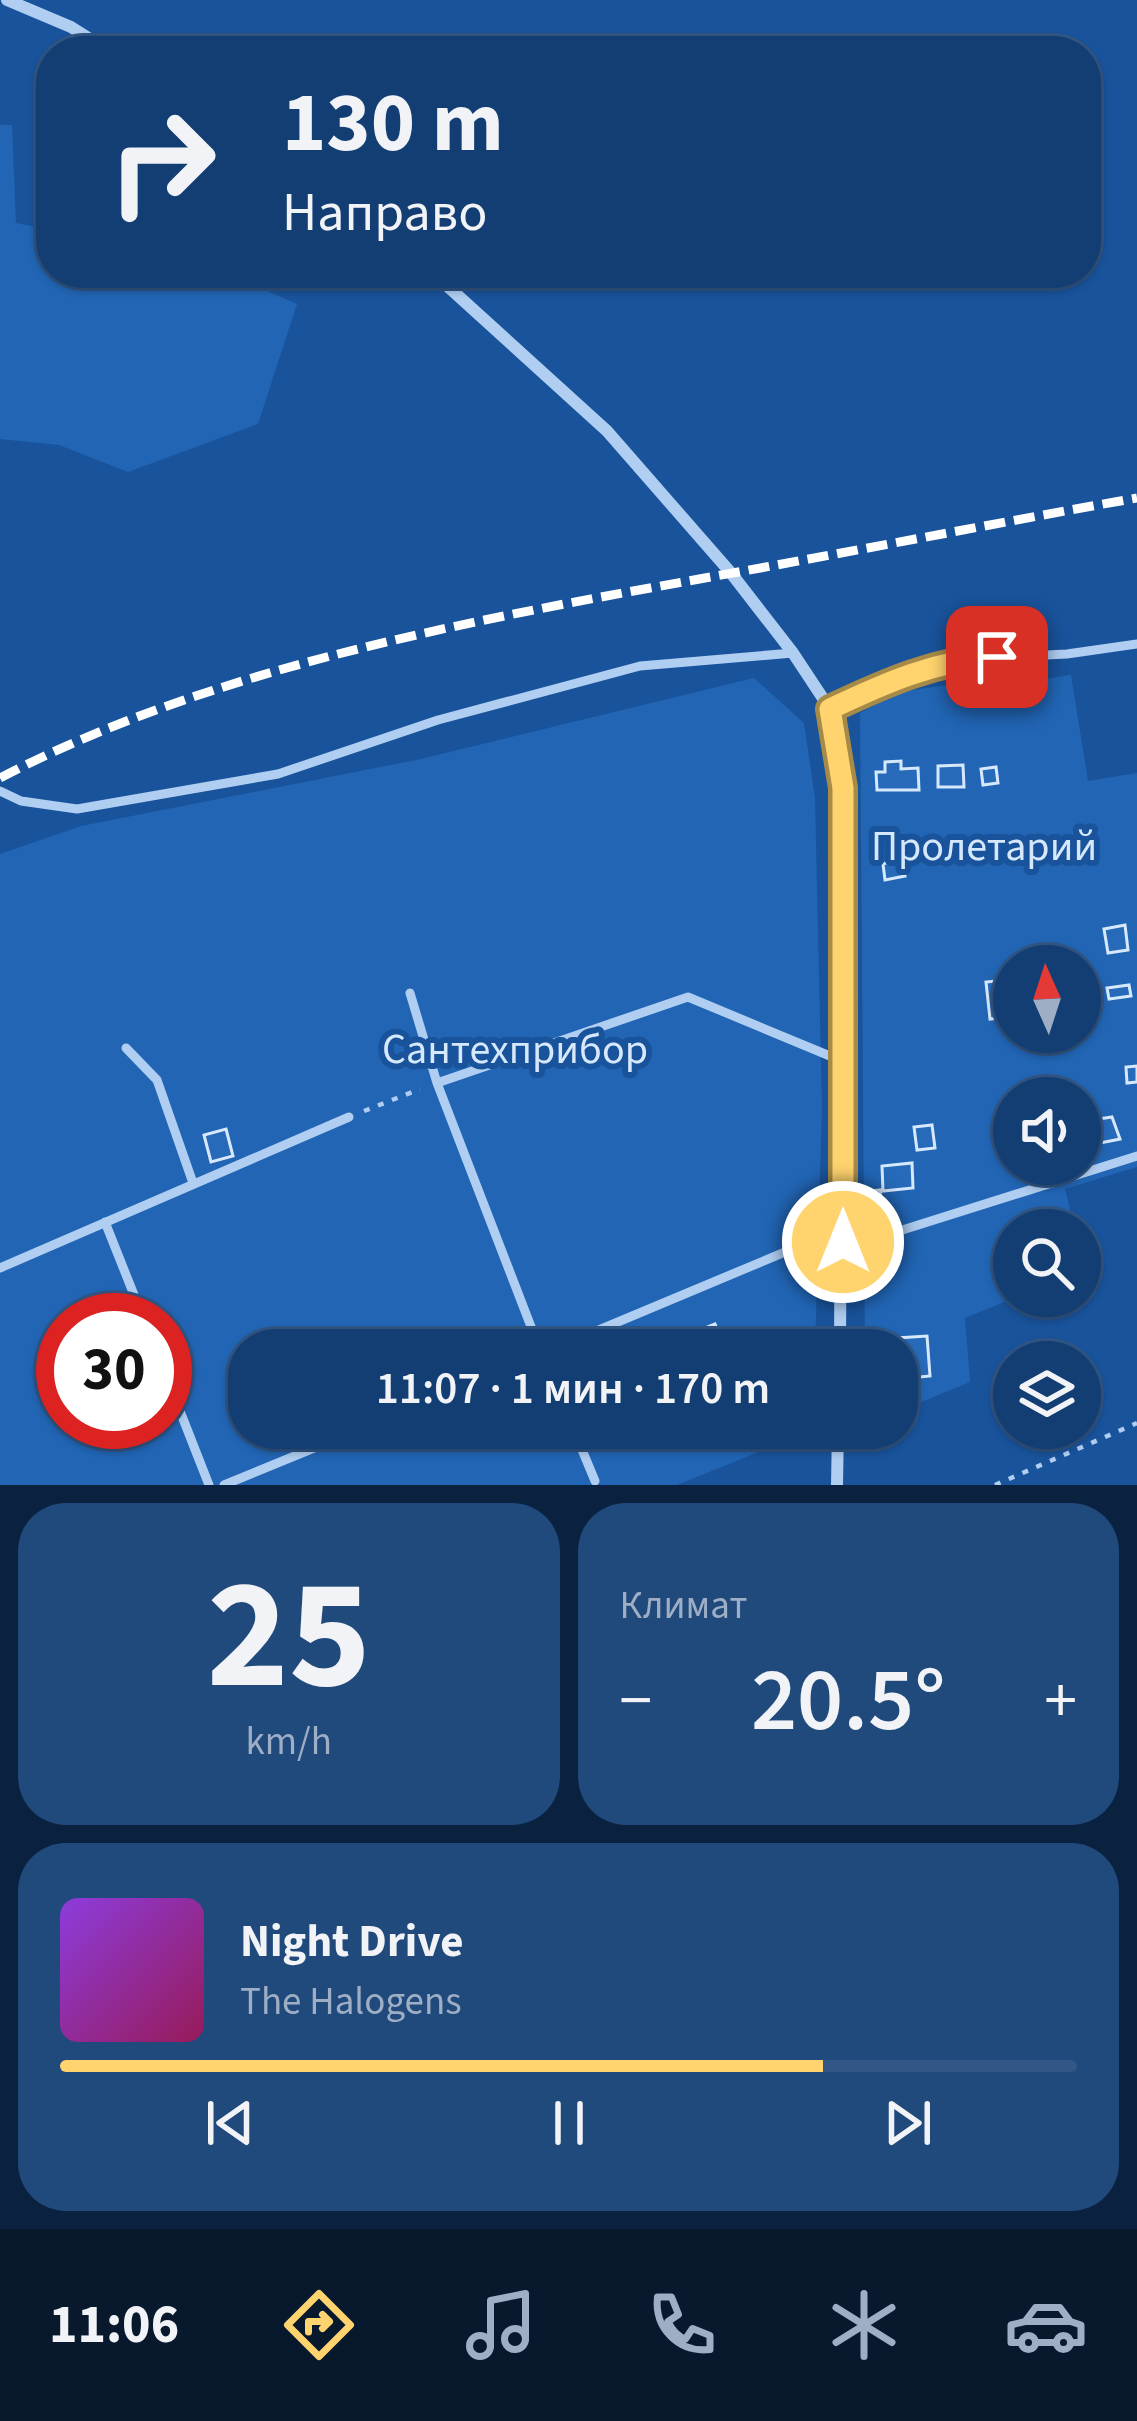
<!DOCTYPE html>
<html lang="ru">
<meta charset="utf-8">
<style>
:root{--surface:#133e74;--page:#20497c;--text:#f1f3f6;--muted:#9daec5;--line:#325786;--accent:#ffd46f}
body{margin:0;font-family:"Source Sans 3",sans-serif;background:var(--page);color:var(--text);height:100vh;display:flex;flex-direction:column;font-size:45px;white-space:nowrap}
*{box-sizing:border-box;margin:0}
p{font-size:39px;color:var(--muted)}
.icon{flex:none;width:66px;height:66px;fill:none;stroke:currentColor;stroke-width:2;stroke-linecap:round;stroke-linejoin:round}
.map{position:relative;height:1485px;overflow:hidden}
.details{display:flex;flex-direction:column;gap:18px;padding:18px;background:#0a2240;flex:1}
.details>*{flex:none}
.guide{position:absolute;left:36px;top:36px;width:1065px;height:252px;border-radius:48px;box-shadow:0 3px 9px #0004,0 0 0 3px var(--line);background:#133e74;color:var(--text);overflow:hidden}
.needle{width:78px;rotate:357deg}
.tools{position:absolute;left:993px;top:945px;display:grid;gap:24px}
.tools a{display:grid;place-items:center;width:108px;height:108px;border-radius:50%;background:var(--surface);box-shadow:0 3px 9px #0004,0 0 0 3px var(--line);font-size:60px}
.speed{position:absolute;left:36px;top:1293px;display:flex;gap:24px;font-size:60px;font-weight:700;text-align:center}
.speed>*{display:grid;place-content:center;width:156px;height:156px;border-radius:50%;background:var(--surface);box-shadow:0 3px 9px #0004,0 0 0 3px var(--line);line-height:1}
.speed .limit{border:18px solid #d22;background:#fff;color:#111}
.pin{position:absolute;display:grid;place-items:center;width:102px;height:102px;color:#fff;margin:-51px;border-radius:24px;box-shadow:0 6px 18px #0006}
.me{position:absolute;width:132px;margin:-66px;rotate:0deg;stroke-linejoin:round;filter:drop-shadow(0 0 9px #0008)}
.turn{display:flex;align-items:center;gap:42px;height:252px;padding:0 48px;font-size:54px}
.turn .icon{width:156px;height:156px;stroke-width:2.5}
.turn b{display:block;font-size:84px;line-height:102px}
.big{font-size:90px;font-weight:600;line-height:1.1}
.details .card{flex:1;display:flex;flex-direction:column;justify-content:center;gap:18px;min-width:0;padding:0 42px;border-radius:48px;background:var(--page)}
.details .dial{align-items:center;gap:0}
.dial b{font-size:156px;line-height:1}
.song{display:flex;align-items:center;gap:36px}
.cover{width:144px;height:144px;border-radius:18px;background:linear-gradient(135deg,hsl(270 70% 55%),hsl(330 70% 35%))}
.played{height:12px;border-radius:6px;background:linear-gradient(90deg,var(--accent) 75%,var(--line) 75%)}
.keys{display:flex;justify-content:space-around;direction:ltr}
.heat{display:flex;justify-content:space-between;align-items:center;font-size:66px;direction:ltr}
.details .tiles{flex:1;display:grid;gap:18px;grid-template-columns:1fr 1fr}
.card:last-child{grid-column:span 2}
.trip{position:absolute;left:228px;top:1329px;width:690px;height:120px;border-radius:48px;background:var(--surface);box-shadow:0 3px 9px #0004,0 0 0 3px var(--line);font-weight:600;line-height:120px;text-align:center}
.tabs{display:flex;height:192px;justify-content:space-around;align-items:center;background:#08192e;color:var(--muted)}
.tabs .icon{width:84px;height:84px}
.tabs .selected{color:var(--accent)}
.tabs b{font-size:54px;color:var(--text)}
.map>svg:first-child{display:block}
.green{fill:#2165b4;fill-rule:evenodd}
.building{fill:#276ab9;stroke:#d6e8fc;stroke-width:3}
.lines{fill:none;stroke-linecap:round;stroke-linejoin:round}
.path{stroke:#afcef2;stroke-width:4.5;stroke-dasharray:6 9;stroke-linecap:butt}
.service{stroke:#afcef2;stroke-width:9}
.minor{stroke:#afcef2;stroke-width:12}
.rail{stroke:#fff;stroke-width:9;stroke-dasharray:21 9;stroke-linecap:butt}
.route-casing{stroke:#a68a48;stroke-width:30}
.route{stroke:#ffd46f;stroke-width:21}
.labels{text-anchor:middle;stroke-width:12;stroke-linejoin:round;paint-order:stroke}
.park-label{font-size:42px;fill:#d6e8fc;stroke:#19539b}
</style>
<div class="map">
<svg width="1137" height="1485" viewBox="0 0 1137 1485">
<rect width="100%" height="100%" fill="#19539b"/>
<path class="green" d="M0,125H12L16,223L51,230V273H226L297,304L258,424L128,472L59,445L0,439Z
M1071,675L1088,781L1137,773V1167L1065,1189L1075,1230H1014V1296H1019L965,1318L970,1382L897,1412V1350H865L860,713L899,692L968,682L995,686ZM1014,966H1080V1032H1014ZM1014,1098H1080V1164H1014Z
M754,678L804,723L815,798L822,1107L815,1350H249V1428L813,1430L677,1485H0V854L81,826L421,759ZM63,1320H165V1422H63Z"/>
<path class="building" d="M901,761V769L918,768L919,790H877L876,772H885V762Z
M963,765L964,787H938V766Z
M996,767L998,783L983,785L981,769Z
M902,857L905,876L885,880L883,864Z
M1125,925L1128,950L1108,953L1104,929Z
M1061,951L1063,966H1045L1044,953Z
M1007,980L1011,1017L990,1019L986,982Z
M1129,985L1131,996L1109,999L1107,988Z
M1137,1066V1082L1127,1083L1126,1067Z
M1014,1113V1152H1012L1006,1114Z
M1112,1117L1120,1139L1095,1144L1092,1120Z
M932,1125L935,1148L917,1150L914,1127Z
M226,1129L233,1156L211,1162L204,1135Z
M912,1163L913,1188L883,1191L882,1166Z
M880,1190L883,1215L871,1216L869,1191Z
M1014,1232V1264L1005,1234Z
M715,1324L726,1350H661L660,1347L671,1342L668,1334L680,1329L683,1337Z
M927,1336L930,1376L900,1379L897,1338Z"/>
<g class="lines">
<path class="path" d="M364,1111L420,1089
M995,1485L1137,1423"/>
<path class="service" d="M830,709L895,677L962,659L1067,654L1137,644
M0,791L21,801L77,809L278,774L438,720L640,666L793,653
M410,993L437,1083L540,1350
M126,1048L157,1080L193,1183
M437,1083L688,997L842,1061
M105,1222L144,1320
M0,1268L349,1117
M551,1350L797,1247L877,1238L1137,1156
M165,1373L209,1485
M573,1428L595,1481
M224,1485L363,1428"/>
<path class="minor" d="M7,0L71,27L109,51
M433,273L607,431L731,573L793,653L830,709L843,788L840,1350
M837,1485L838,1428"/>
<path class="rail" d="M0,778C215,666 478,619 716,576C856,551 996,523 1137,498"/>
</g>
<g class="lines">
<g class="route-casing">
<path id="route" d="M843,1242V788L830,709C885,683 936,660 997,657"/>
</g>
<use href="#route" class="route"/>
</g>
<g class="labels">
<g class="park-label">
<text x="984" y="860">Пролетарий</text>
<text x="515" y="1063">Сантехприбор</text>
</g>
</g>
</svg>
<div class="tools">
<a><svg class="needle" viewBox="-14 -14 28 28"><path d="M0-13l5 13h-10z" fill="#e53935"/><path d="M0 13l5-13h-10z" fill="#9daec5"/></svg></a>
<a><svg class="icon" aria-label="sound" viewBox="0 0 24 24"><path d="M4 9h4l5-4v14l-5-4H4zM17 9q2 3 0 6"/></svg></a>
<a><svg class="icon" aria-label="search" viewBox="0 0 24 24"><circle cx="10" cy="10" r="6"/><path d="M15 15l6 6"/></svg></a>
<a><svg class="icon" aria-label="layers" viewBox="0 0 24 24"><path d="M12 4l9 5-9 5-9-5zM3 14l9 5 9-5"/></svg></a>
</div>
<div class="speed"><div class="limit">30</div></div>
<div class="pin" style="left:997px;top:657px;background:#d93025"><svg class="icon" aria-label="arrive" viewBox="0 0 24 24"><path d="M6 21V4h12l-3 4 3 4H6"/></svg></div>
<svg class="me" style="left:843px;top:1242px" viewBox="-20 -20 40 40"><circle r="17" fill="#ffd46f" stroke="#fff" stroke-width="3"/><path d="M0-11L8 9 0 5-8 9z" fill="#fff"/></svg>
<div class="trip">11:07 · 1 мин · 170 m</div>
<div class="guide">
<div class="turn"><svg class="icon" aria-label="right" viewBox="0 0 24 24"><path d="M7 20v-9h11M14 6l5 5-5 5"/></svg><div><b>130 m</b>Направо</div></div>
</div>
</div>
<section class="details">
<div class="tiles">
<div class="card dial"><b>25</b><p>km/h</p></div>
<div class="card"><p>Климат</p>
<div class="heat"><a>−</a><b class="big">20.5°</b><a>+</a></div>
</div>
<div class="card">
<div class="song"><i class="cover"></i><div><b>Night Drive</b><p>The Halogens</p></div></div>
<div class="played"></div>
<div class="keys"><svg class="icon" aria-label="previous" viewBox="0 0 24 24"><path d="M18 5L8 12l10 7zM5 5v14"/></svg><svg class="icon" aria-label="pause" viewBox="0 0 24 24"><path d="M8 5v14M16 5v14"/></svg><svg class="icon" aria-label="next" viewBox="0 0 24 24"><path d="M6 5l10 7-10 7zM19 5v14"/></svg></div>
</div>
</div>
</section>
<nav class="tabs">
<b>11:06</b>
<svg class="icon selected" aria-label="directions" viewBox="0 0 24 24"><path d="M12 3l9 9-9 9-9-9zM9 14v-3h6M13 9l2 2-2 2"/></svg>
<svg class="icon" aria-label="music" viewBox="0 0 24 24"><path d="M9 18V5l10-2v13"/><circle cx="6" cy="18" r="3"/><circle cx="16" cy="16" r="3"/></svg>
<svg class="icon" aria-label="phone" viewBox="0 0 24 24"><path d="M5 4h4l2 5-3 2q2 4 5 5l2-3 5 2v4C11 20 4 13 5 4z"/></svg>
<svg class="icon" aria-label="climate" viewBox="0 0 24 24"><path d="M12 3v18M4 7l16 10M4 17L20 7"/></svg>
<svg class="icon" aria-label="car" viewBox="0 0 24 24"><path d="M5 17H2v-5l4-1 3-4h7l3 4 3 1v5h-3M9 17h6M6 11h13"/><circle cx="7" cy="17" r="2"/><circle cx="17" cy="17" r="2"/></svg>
</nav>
